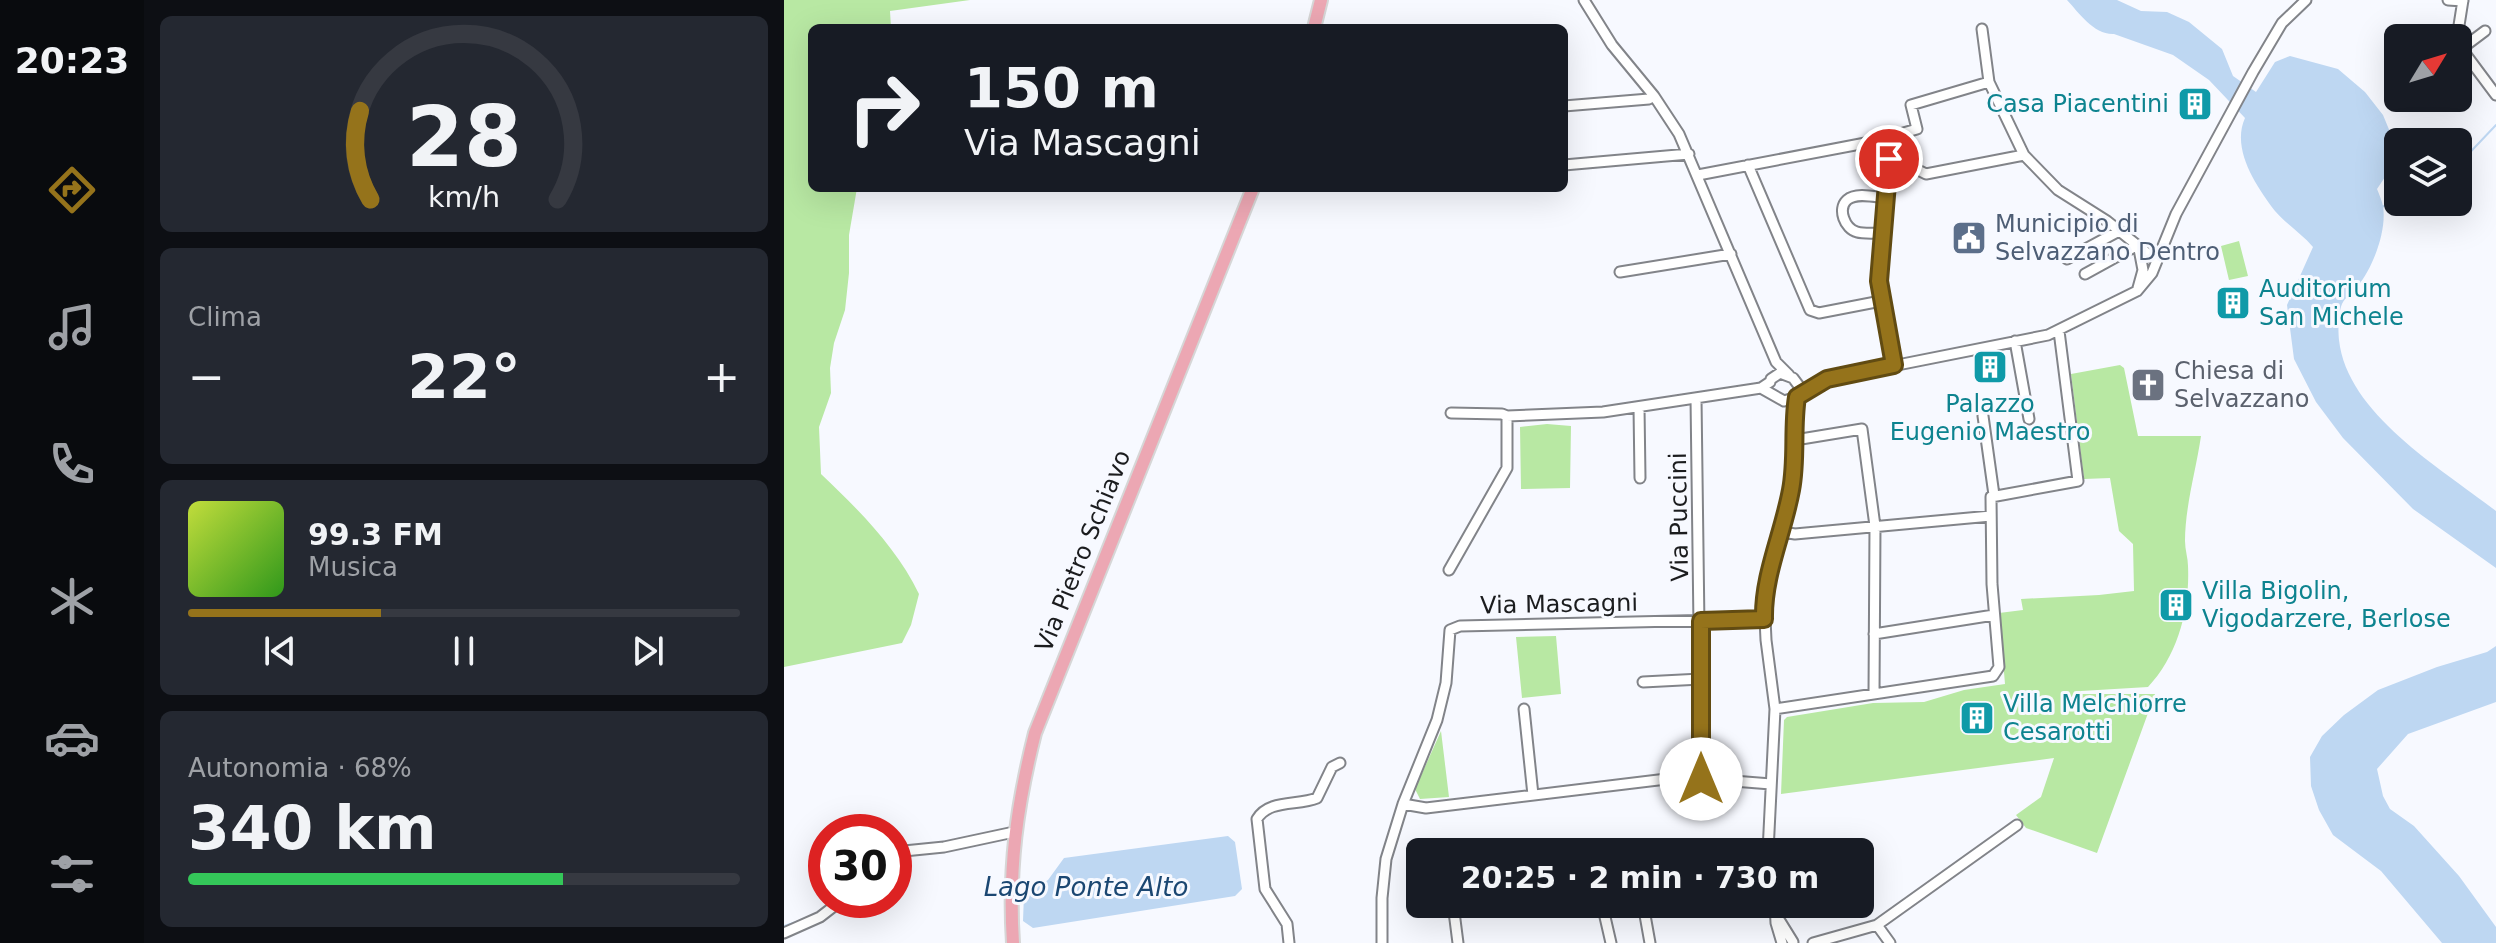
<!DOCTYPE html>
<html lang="it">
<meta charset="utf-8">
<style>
:root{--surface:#171b24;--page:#242831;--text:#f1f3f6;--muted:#9ea1a6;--line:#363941;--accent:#95731b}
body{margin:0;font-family:"DejaVu Sans",sans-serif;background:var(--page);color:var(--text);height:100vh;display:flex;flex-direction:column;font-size:30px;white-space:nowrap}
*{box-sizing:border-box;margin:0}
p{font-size:26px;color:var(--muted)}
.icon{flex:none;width:44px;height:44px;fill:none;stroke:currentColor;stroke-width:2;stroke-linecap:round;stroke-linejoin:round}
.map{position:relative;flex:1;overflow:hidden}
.sheet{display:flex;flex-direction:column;gap:16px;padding:16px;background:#0d0f14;width:640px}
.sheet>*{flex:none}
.hud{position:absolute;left:24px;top:24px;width:760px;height:168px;border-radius:12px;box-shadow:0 8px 32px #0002;background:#171b24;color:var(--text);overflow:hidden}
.needle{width:52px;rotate:52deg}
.fabs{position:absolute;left:1600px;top:24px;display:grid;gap:16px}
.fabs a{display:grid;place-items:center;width:88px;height:88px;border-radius:12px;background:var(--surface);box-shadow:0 8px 32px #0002;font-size:40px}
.speed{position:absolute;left:24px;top:814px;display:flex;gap:16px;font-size:40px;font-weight:700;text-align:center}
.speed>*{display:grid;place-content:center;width:104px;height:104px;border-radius:50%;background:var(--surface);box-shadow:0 8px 32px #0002;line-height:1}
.speed .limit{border:12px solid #d22;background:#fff;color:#111}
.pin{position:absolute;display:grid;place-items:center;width:68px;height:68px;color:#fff;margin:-34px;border:4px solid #fff;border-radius:50%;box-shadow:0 2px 8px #0007}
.me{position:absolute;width:88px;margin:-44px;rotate:0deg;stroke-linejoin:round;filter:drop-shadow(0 0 6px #0008)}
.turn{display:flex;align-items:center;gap:28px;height:168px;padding:0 24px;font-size:36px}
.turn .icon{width:104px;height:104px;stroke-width:2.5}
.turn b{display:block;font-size:56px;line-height:68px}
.big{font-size:60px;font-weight:800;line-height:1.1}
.sheet .card{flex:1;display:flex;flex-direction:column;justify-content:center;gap:12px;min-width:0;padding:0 28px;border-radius:12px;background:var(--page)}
.sheet .dial{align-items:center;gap:0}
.dial svg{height:208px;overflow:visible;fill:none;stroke:var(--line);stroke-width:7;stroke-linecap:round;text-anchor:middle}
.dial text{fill:var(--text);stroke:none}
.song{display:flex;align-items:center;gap:24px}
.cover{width:96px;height:96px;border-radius:12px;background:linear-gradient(135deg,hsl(70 70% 55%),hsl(110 70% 35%))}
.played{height:8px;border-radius:4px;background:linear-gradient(90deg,var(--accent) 35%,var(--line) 35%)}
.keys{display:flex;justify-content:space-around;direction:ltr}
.heat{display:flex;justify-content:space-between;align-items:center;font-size:44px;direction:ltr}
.charge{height:12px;border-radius:6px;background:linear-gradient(90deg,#34c759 68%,var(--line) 0)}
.trip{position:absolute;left:622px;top:838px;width:468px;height:80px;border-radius:12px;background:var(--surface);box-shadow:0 8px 32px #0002;font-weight:800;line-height:80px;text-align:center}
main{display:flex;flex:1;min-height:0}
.dock{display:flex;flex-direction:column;width:144px;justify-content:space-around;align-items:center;background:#090b0e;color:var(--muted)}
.dock .icon{width:56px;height:56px}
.dock .selected{color:var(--accent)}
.dock b{font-size:36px;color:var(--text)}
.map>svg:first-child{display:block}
.green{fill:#b8e8a3}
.water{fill:#bed7f2}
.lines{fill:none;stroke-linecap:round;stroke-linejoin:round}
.stream{stroke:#bed7f2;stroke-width:2}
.minor-casing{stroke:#828489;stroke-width:13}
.major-casing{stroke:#d6d6d6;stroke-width:16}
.minor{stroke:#fff;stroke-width:9}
.major{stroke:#eca7b3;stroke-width:12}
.route-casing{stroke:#614b12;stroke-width:20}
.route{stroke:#95731b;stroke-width:14}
.labels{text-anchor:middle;stroke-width:6;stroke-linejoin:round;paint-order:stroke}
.culture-label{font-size:24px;fill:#0d838f;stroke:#f7f9ff;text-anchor:start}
.service-label{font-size:24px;fill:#4e5e75;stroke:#f7f9ff;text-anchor:start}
.worship-label{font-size:24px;fill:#5b616d;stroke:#f7f9ff;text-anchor:start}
.street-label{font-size:24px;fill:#1b1c1e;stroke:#f7f9ff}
.water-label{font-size:26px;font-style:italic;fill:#1b4772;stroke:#f7f9ff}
</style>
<main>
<nav class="dock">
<b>20:23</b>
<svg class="icon selected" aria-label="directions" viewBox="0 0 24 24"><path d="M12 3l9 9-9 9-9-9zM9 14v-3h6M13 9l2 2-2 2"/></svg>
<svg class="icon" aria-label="music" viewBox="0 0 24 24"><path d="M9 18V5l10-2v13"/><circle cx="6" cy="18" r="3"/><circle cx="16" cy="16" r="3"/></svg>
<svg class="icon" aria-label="phone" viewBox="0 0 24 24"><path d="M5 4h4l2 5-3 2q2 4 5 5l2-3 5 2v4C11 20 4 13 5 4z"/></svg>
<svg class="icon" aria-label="climate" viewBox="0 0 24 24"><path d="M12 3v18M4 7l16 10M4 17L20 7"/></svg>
<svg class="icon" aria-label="car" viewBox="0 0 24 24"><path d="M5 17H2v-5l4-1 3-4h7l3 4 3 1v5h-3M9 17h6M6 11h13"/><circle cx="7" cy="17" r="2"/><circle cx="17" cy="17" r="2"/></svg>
<svg class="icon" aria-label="filters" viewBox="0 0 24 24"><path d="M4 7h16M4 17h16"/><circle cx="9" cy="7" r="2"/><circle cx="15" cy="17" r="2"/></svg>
</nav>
<section class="sheet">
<div class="card dial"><svg viewBox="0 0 100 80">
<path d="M14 69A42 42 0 1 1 86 69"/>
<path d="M14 69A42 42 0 0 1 10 35" stroke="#95731b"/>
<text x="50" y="56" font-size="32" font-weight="700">28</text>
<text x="50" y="72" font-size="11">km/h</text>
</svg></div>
<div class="card"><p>Clima</p>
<div class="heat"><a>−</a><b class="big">22°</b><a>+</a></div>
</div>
<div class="card">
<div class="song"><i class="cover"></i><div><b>99.3 FM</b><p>Musica</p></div></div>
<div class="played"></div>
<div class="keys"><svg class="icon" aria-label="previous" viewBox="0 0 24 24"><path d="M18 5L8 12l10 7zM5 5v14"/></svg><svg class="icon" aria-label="pause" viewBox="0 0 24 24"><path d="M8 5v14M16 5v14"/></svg><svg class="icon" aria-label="next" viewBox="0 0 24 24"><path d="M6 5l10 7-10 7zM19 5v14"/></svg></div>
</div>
<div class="card"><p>Autonomia · 68%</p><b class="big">340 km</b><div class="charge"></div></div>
</section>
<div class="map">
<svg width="1712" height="943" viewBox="0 0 1712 943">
<rect width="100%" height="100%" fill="#f7f9ff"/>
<path class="green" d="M0,0H186L106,11L107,28H28V188H73L65,235V273L61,310L50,343L46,368L47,393L35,427L37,474C74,509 113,548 135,594L127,625L118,643L0,667Z
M1455,241L1464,276L1445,280L1437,246Z
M1336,365L1340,368L1354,436H1417C1412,470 1401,507 1401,541C1401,550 1404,558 1404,566C1406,609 1394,655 1364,687L1297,691L1296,694H1371L1313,853L1242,828L1232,815L1257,797L1270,758L997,794L1000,720L1003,717L1089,703L1140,702L1180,690L1221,684L1215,613L1239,610L1237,599L1315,595L1350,591L1349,544L1335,531L1326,478L1300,479L1287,374Z
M763,424L787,426L786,488L737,489L736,427Z
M772,636L777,694L738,698L732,637Z
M657,731L665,797L636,799L631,789Z"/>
<path class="water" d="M1283,0H1333L1357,11L1383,12L1405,22L1438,49L1449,76L1472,92L1491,62L1506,56L1554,69L1581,92L1599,115L1611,144L1607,168L1593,189C1595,194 1598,201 1599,206C1603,231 1589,267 1574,286C1570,292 1561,297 1558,304C1554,314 1554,330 1555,340C1563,414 1658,469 1712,511V568L1629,509L1559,438L1532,402L1510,359L1503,305L1529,247C1518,234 1502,224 1491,211C1472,186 1447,149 1461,118L1425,80L1389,55L1330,34C1310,35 1295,13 1283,0Z
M1712,646V702L1624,734L1593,769L1599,796L1606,809L1630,826L1675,876L1712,927V943H1658L1597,871L1549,835L1535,810L1527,786L1526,757L1538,736L1560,715L1594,690L1653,667L1703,652Z
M444,836L451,842L458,889L451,896L249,928L239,921L240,894L264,880L280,858Z"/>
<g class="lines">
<path class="stream" d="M1674,165L1712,125
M1597,207L1614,202
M0,926L18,920"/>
<g class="minor-casing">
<path id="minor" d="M800,0L828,45L870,96L895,134L992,362L1005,375
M1664,0L1679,1
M1198,29L1205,82L1240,155L1274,190L1323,221L1373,261
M1673,38L1679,0
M1674,44L1712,95
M1677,49L1701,31
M780,106L865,99L870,96
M1092,141L1133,129L1127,105L1205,82
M1105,159L1095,281L1110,365
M780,165L905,154
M964,165L1026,310L1035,313L1097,301
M914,175L1092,141L1095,148L1105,159L1114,160L1142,174L1240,155
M1099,233C1090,233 1080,234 1073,232C1061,229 1053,209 1063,200C1072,192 1091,197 1101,198
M1283,259L1335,231
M836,272L947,254
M1301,274L1352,246
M1354,288L1359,270L1355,249
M1231,341L1245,419
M977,388L1000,401L1013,397L1015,386L1009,378L996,373L987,379
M1015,393L1043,379L1264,335L1353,291L1368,273L1392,214L1469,72L1498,23L1522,0
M912,398L917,779
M855,407L856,478
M667,413L718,414L723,416L819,412L977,388L986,382
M1199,416L1210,495
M1011,440L1078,429L1091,526L1090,694
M998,532L1011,534L1207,516
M665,570L723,468V416
M1090,634L1210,615
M859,682L917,679
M740,709L749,795
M991,709L1209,676L1215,667L1208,584L1207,497L1294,481L1275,331
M619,804L642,808L899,777L987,784
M110,852L160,847L230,832
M984,852L991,709L982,640L980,597L1007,492L1011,460L1009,423L1013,397
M669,904L674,943
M818,904L827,943
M859,904L866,943
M991,904L992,923L998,943
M996,921L1009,942
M1093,925L1106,943
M0,933L36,917L58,900
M505,943L503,924L481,889L473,819C485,799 514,806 533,798L548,767L556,763
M598,943V898L602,859L619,804L653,720L662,683L666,630L676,626L980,619
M1029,943L1093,925L1233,825"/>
</g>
<g class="major-casing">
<path id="major" d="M530,28L537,0
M229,943C224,868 233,805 251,733L469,188"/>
</g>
<use href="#minor" class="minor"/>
<use href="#major" class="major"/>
</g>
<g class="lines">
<g class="route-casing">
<path id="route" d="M917,779V621L980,619C979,575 999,534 1007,490C1013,459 1008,428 1013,397L1043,379L1110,365L1095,281L1105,159"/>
</g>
<use href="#route" class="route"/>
</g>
<defs>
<g id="building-square" transform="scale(1.8)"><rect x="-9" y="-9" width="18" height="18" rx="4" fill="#0f9aa8" stroke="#f7f9ff"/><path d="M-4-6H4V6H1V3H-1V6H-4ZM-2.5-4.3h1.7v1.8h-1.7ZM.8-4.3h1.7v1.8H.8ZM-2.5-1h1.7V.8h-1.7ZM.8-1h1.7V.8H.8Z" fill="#fff"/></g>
<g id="civic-square" transform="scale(1.8)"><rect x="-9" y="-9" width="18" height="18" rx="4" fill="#5c6f8a" stroke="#f7f9ff"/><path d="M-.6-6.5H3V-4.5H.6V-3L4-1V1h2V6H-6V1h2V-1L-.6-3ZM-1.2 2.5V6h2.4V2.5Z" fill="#fff"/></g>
<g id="church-square" transform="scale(1.8)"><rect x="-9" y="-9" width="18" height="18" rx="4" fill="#6b7280" stroke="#f7f9ff"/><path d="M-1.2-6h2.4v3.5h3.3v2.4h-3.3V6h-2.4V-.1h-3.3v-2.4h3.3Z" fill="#fff"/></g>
</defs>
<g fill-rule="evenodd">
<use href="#building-square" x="1411" y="104"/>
<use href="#civic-square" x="1185" y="238"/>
<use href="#building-square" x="1449" y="303"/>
<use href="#building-square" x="1206" y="367"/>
<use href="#church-square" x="1364" y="385"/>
<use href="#building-square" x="1392" y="605"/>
<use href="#building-square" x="1193" y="718"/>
</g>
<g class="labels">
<g class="culture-label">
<text x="1385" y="112" text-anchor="end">Casa Piacentini</text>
<text x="1475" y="297">Auditorium<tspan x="1475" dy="28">San Michele</tspan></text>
<text x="1206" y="412" text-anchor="middle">Palazzo<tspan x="1206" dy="28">Eugenio Maestro</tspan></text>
<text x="1418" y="599">Villa Bigolin,<tspan x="1418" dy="28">Vigodarzere, Berlose</tspan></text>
<text x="1219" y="712">Villa Melchiorre<tspan x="1219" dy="28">Cesarotti</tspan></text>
</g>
<g class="service-label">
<text x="1211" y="232">Municipio di<tspan x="1211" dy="28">Selvazzano Dentro</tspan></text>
</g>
<g class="worship-label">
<text x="1390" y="379">Chiesa di<tspan x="1390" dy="28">Selvazzano</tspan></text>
</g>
<g class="street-label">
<text transform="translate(895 517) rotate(-91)" y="8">Via Puccini</text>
<text transform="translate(299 551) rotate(-68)" y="8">Via Pietro Schiavo</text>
<text transform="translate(775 604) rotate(-1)" y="8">Via Mascagni</text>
</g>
<g class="water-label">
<text x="302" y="896">Lago Ponte Alto</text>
</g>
</g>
</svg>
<div class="fabs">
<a><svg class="needle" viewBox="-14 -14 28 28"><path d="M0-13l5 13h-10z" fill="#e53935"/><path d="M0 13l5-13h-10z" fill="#9ea1a6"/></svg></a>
<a><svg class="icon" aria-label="layers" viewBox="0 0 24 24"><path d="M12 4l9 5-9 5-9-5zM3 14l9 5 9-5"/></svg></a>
</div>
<div class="speed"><div class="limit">30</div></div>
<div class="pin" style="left:1105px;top:159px;background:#d93025"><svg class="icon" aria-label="arrive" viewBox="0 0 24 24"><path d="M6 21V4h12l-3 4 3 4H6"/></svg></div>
<svg class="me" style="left:917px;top:779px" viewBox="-20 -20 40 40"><circle r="19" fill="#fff"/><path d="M0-13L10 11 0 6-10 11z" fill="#95731b"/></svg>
<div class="trip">20:25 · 2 min · 730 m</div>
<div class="hud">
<div class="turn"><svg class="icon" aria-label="right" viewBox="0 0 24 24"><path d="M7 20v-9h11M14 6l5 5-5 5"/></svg><div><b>150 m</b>Via Mascagni</div></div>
</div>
</div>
</main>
